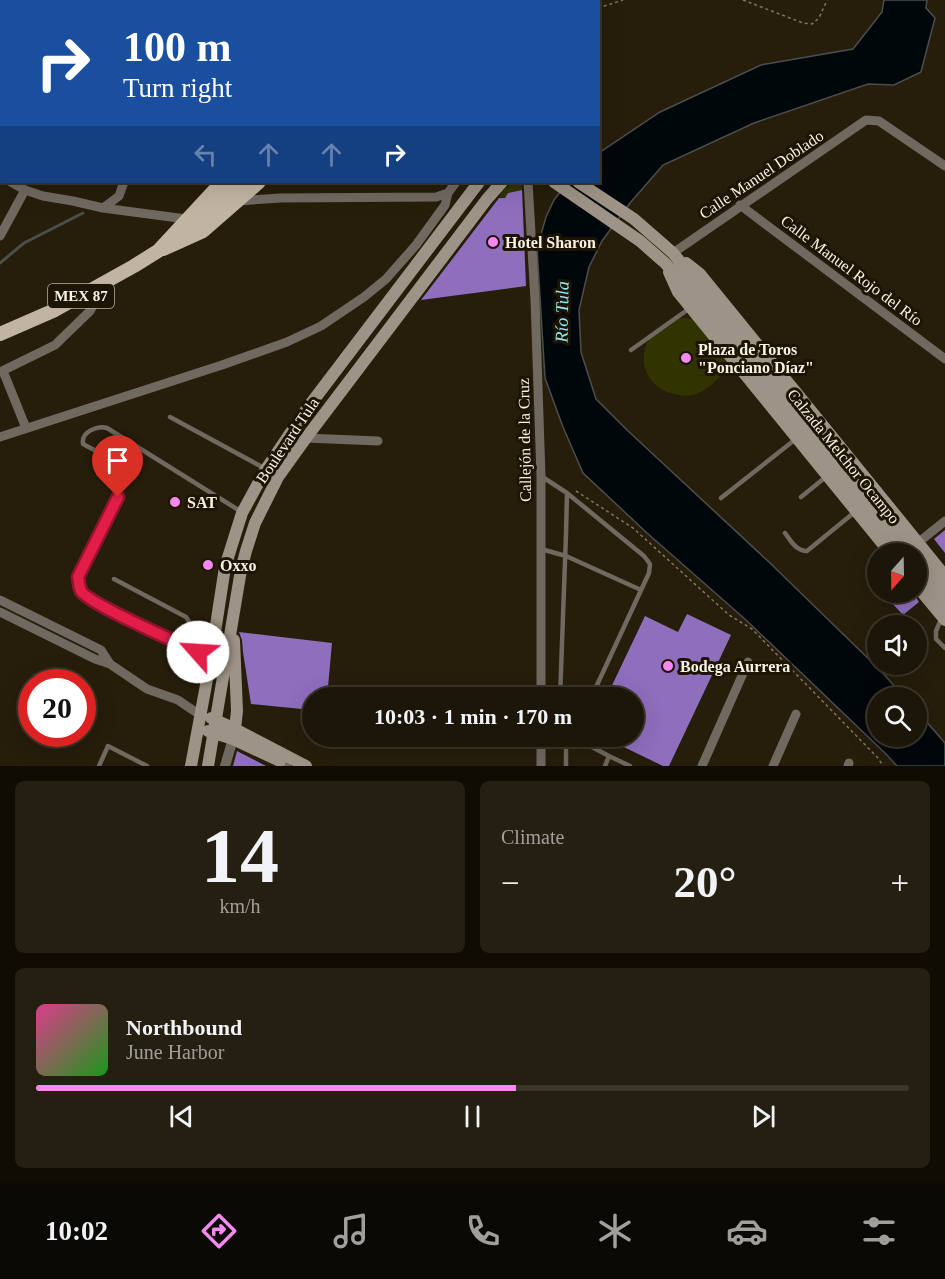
<!DOCTYPE html>
<meta charset="utf-8">
<style>
:root{--surface:#1c1608;--page:#251f12;--text:#f1f3f6;--muted:#a09f9c;--line:#3a3529;--accent:#f589ef}
body{margin:0;font-family:"Times New Roman",serif;background:var(--page);color:var(--text);height:100vh;display:flex;flex-direction:column;font-size:22px;white-space:nowrap}
*{box-sizing:border-box;margin:0}
p{font-size:20px;color:var(--muted)}
.icon{flex:none;width:33px;height:33px;fill:none;stroke:currentColor;stroke-width:2;stroke-linecap:round;stroke-linejoin:round}
.map{position:relative;height:766px;overflow:hidden}
.details{display:flex;flex-direction:column;gap:15px;padding:15px;background:#0f0c04;flex:1}
.details>*{flex:none}
.hud{position:absolute;left:0px;top:0px;width:600px;height:183px;box-shadow:0 6px 24px #0002,0 0 0 2px var(--line);background:#1a4fa0;color:#fff;overflow:hidden}
.needle{width:39px;rotate:200deg}
.tools{position:absolute;left:867px;top:543px;display:grid;gap:12px}
.tools a{display:grid;place-items:center;width:60px;height:60px;border-radius:50%;background:var(--surface);box-shadow:0 6px 24px #0002,0 0 0 2px var(--line);font-size:30px}
.speed{position:absolute;left:18px;top:669px;display:flex;gap:12px;font-size:30px;font-weight:700;text-align:center}
.speed>*{display:grid;place-content:center;width:78px;height:78px;border-radius:50%;background:var(--surface);box-shadow:0 6px 24px #0002,0 0 0 2px var(--line);line-height:1}
.speed .limit{border:9px solid #d22;background:#fff;color:#111}
.pin{position:absolute;display:grid;place-items:center;width:51px;height:51px;color:#fff;margin:-62px -26px;border-radius:50% 50% 50% 0;rotate:-45deg;box-shadow:0 0 6px #0007}
.pin .icon{rotate:45deg}
.me{position:absolute;width:66px;margin:-33px;rotate:296deg;stroke-linejoin:round;filter:drop-shadow(0 0 4px #0008)}
.turn{display:flex;align-items:center;gap:21px;height:126px;padding:0 24px;font-size:27px}
.turn .icon{width:78px;height:78px;stroke-width:2.5}
.turn b{display:block;font-size:42px;line-height:51px}
.lanes{display:flex;align-items:center;height:57px;padding:0 24px;background:#0003;justify-content:center;gap:30px;direction:ltr}
.lanes .off{opacity:.35}
.big{font-size:45px;font-weight:700;line-height:1.1}
.details .tile{flex:1;display:flex;flex-direction:column;justify-content:center;gap:9px;min-width:0;padding:0 21px;border-radius:9px;background:var(--page)}
.details .dial{align-items:center;gap:0}
.dial b{font-size:78px;line-height:1}
.song{display:flex;align-items:center;gap:18px}
.cover{width:72px;height:72px;border-radius:9px;background:linear-gradient(135deg,hsl(330 70% 55%),hsl(120 70% 35%))}
.played{height:6px;border-radius:3px;background:linear-gradient(90deg,var(--accent) 55%,var(--line) 55%)}
.keys{display:flex;justify-content:space-around;direction:ltr}
.heat{display:flex;justify-content:space-between;align-items:center;font-size:33px;direction:ltr}
.details .tiles{flex:1;display:grid;gap:15px;grid-template-columns:1fr 1fr}
.tile:last-child{grid-column:span 2}
.trip{position:absolute;left:302px;top:687px;width:342px;height:60px;border-radius:30px;background:var(--surface);box-shadow:0 6px 24px #0002,0 0 0 2px var(--line);font-weight:700;line-height:60px;text-align:center}
.dock{display:flex;height:96px;justify-content:space-around;align-items:center;background:#0b0903;color:var(--muted)}
.dock .icon{width:42px;height:42px}
.dock .current{color:var(--accent)}
.dock b{font-size:27px;color:var(--text)}
.map>svg:first-child{display:block}
.green{fill:#303400}
.water{fill:#00070a;stroke:#4a4e4c;stroke-width:1.5}
.lines{fill:none;stroke-linecap:round;stroke-linejoin:round}
.stream{stroke:#4a4e4c;stroke-width:3}
.building{fill:#8e6ebd}
.path{stroke:#7e7767;stroke-width:1.5;stroke-dasharray:3 3;stroke-linecap:butt}
.service{stroke:#6f6960;stroke-width:4.5}
.minor{stroke:#6f6960;stroke-width:9}
.tertiary{stroke:#6f6960;stroke-width:10}
.secondary{stroke:#9d9386;stroke-width:12}
.primary{stroke:#c1b4a2;stroke-width:14}
.route-casing{stroke:#92132f;stroke-width:15}
.route{stroke:#e11d48;stroke-width:10}
.poi-dot{fill:#f589ef;stroke:#1d1403;stroke-width:2}
.labels{text-anchor:middle;stroke-width:6;stroke-linejoin:round;paint-order:stroke}
.shield{fill:#1d1403;stroke:#b6afa2;stroke-width:1.5}
.shield-label{font-size:15px;font-weight:bold;fill:#f8f2e6}
.street-label{font-size:16px;fill:#f8f2e6;stroke:#1d1403}
.poi-label{font-size:16px;font-weight:bold;fill:#f8f2e6;stroke:#1d1403;text-anchor:start}
.water-label{font-size:18px;font-style:italic;fill:#8fe9fb;stroke:#1d1403}
</style>
<div class="map">
<svg width="945" height="766" viewBox="0 0 945 766">
<rect width="100%" height="100%" fill="#261d0b"/>
<path class="green" d="M107,0H201L202,2H106Z
M270,0H382L381,2H269Z
M515,182H521L522,190L508,193L505,198L499,197L504,189Z
M683,318L700,320L733,363C722,374 709,391 693,395C686,397 677,395 670,393C627,378 641,320 683,318Z"/>
<path class="water" d="M884,0H927L926,8L935,18L921,72L894,85L868,84L754,123L663,165L630,203L602,241L589,267L579,310L581,352L596,399L627,430L769,562L881,671L904,697L878,698V736H916L917,711L945,743V766H897L886,754L746,620L647,533L583,473L563,427L545,378L537,248L546,217L554,200L568,182H598L599,153L660,112L761,65L853,49L882,12Z"/>
<g class="lines">
<path class="stream" d="M0,263L24,243L83,213"/>
</g>
<path class="building" d="M522,190L526,286L421,300L499,198H505L508,193Z
M945,530V553L934,539Z
M905,592H912L919,602L903,615L892,603Z
M687,614L731,635L669,766H663L601,736H633V698H606L645,616L678,632Z
M239,632L332,643L327,698H312V710L251,704L243,652L242,640Z
M237,751L266,766H233Z"/>
<g class="lines">
<path class="path" d="M48,0L50,2
M743,0L803,23L812,24L819,18L827,0
M588,2V0
M598,8L623,0
M576,491L633,528L729,615L752,629L878,758L883,766"/>
<path class="service" d="M631,350L690,308
M170,417L264,468
M125,439L111,459L83,444C81,432 97,425 107,428L240,511
M107,469L111,459
M541,476L567,493L644,556L650,564L649,573L591,698
M118,497L78,577C82,596 88,598 104,607L209,657
M801,497L827,476
M721,498L797,438
M785,533C791,541 796,551 807,551L856,511
M541,549L566,556L641,590
M114,579L186,617C194,627 189,635 185,646
M942,617L936,631V639L945,648
M560,698L566,534L567,493
M571,736L609,756L605,766
M609,756L630,766
M99,766L108,746L147,766
M566,766V736"/>
<path class="minor" d="M28,0L29,2
M202,0L203,2
M261,2V0
M525,2V0
M0,40L2,42
M0,145L2,143
M0,175L2,176
M11,182L25,190L43,196L73,201L103,208L186,219L189,222
M528,182L535,300L541,476V698
M238,201L280,198L436,197L448,193
M740,205L945,359
M103,208L119,196L124,182
M0,236L25,190
M673,253L866,120L879,121L945,166
M3,371L26,428
M0,372L55,345L90,311L108,281
M0,437L222,365L287,342L321,326L364,297L386,279L416,245L445,205L448,193L456,182
M306,438L378,441
M914,546L945,521
M0,600L101,650L110,664
M0,612L95,659L110,664L147,689L178,700L200,715
M541,736V766
M286,766L287,764
M702,766L748,662
M773,766L796,714
M848,766L849,763"/>
<path class="tertiary" d="M225,766L235,732"/>
<path class="secondary" d="M554,182L640,241L665,263L685,285L902,554
M578,182L634,219L673,253L915,554
M686,263L700,274L945,576
M669,272L678,292L891,554
M916,556L945,591
M916,572L945,607
M916,585L945,620
M234,640L237,711L235,729
M211,718L235,729L306,766
M208,731L233,739L280,761
M191,766L211,658L225,567L242,513L266,469L306,410L479,182
M208,766L241,570L246,551L255,523L278,477L306,438L487,199L502,182"/>
<path class="primary" d="M386,2L387,0
M406,2L408,0
M419,2L420,0
M182,233L201,219L242,182
M163,249L203,231L259,182
M0,334L55,310L134,266L158,251L222,182"/>
</g>
<g class="lines">
<g class="route-casing">
<path id="route" d="M118,497L78,577C79,581 79,587 81,591C89,604 179,643 198,652"/>
</g>
<use href="#route" class="route"/>
</g>
<g class="poi-dot">
<circle cx="493" cy="242" r="6"/>
<circle cx="686" cy="358" r="6"/>
<circle cx="175" cy="502" r="6"/>
<circle cx="208" cy="565" r="6"/>
<circle cx="668" cy="666" r="6"/>
</g>
<g class="labels">
<rect class="shield" x="48" y="284" width="66" height="24" rx="4.5"/>
<g class="shield-label">
<text x="81" y="301">MEX 87</text>
</g>
<g class="street-label">
<text transform="translate(761 174) rotate(-34)" y="6">Calle Manuel Doblado</text>
<text transform="translate(852 270) rotate(37)" y="6">Calle Manuel Rojo del Río</text>
<text transform="translate(287 440) rotate(-56)" y="6">Boulevard Tula</text>
<text transform="translate(524 440) rotate(-91)" y="6">Callejón de la Cruz</text>
<text transform="translate(844 456) rotate(51)" y="6">Calzada Melchor Ocampo</text>
</g>
<g class="poi-label">
<text x="505" y="248">Hotel Sharon</text>
<text x="698" y="355">Plaza de Toros<tspan x="698" dy="18">"Ponciano Díaz"</tspan></text>
<text x="187" y="508">SAT</text>
<text x="220" y="571">Oxxo</text>
<text x="680" y="672">Bodega Aurrera</text>
</g>
<g class="water-label">
<text transform="translate(562 312) rotate(-89)" y="6">Río Tula</text>
</g>
</g>
</svg>
<div class="tools">
<a><svg class="needle" viewBox="-14 -14 28 28"><path d="M0-13l5 13h-10z" fill="#e53935"/><path d="M0 13l5-13h-10z" fill="#a09f9c"/></svg></a>
<a><svg class="icon" aria-label="sound" viewBox="0 0 24 24"><path d="M4 9h4l5-4v14l-5-4H4zM17 9q2 3 0 6"/></svg></a>
<a><svg class="icon" aria-label="search" viewBox="0 0 24 24"><circle cx="10" cy="10" r="6"/><path d="M15 15l6 6"/></svg></a>
</div>
<div class="speed"><div class="limit">20</div></div>
<div class="pin" style="left:118px;top:497px;background:#d93025"><svg class="icon" aria-label="arrive" viewBox="0 0 24 24"><path d="M6 21V4h12l-3 4 3 4H6"/></svg></div>
<svg class="me" style="left:198px;top:652px" viewBox="-20 -20 40 40"><circle r="19" fill="#fff"/><path d="M0-13L10 11 0 6-10 11z" fill="#e11d48"/></svg>
<div class="trip">10:03 · 1 min · 170 m</div>
<div class="hud">
<div class="turn"><svg class="icon" aria-label="right" viewBox="0 0 24 24"><path d="M7 20v-9h11M14 6l5 5-5 5"/></svg><div><b>100 m</b>Turn right</div></div>
<div class="lanes"><svg class="icon off" aria-label="left" viewBox="0 0 24 24"><path d="M17 20v-9H6M10 6l-5 5 5 5"/></svg><svg class="icon off" aria-label="ahead" viewBox="0 0 24 24"><path d="M12 20V5M6 11l6-6 6 6"/></svg><svg class="icon off" aria-label="ahead" viewBox="0 0 24 24"><path d="M12 20V5M6 11l6-6 6 6"/></svg><svg class="icon" aria-label="right" viewBox="0 0 24 24"><path d="M7 20v-9h11M14 6l5 5-5 5"/></svg></div>
</div>
</div>
<section class="details">
<div class="tiles">
<div class="tile dial"><b>14</b><p>km/h</p></div>
<div class="tile"><p>Climate</p>
<div class="heat"><a>−</a><b class="big">20°</b><a>+</a></div>
</div>
<div class="tile">
<div class="song"><i class="cover"></i><div><b>Northbound</b><p>June Harbor</p></div></div>
<div class="played"></div>
<div class="keys"><svg class="icon" aria-label="previous" viewBox="0 0 24 24"><path d="M18 5L8 12l10 7zM5 5v14"/></svg><svg class="icon" aria-label="pause" viewBox="0 0 24 24"><path d="M8 5v14M16 5v14"/></svg><svg class="icon" aria-label="next" viewBox="0 0 24 24"><path d="M6 5l10 7-10 7zM19 5v14"/></svg></div>
</div>
</div>
</section>
<nav class="dock">
<b>10:02</b>
<svg class="icon current" aria-label="directions" viewBox="0 0 24 24"><path d="M12 3l9 9-9 9-9-9zM9 14v-3h6M13 9l2 2-2 2"/></svg>
<svg class="icon" aria-label="music" viewBox="0 0 24 24"><path d="M9 18V5l10-2v13"/><circle cx="6" cy="18" r="3"/><circle cx="16" cy="16" r="3"/></svg>
<svg class="icon" aria-label="phone" viewBox="0 0 24 24"><path d="M5 4h4l2 5-3 2q2 4 5 5l2-3 5 2v4C11 20 4 13 5 4z"/></svg>
<svg class="icon" aria-label="climate" viewBox="0 0 24 24"><path d="M12 3v18M4 7l16 10M4 17L20 7"/></svg>
<svg class="icon" aria-label="car" viewBox="0 0 24 24"><path d="M5 17H2v-5l4-1 3-4h7l3 4 3 1v5h-3M9 17h6M6 11h13"/><circle cx="7" cy="17" r="2"/><circle cx="17" cy="17" r="2"/></svg>
<svg class="icon" aria-label="filters" viewBox="0 0 24 24"><path d="M4 7h16M4 17h16"/><circle cx="9" cy="7" r="2"/><circle cx="15" cy="17" r="2"/></svg>
</nav>
